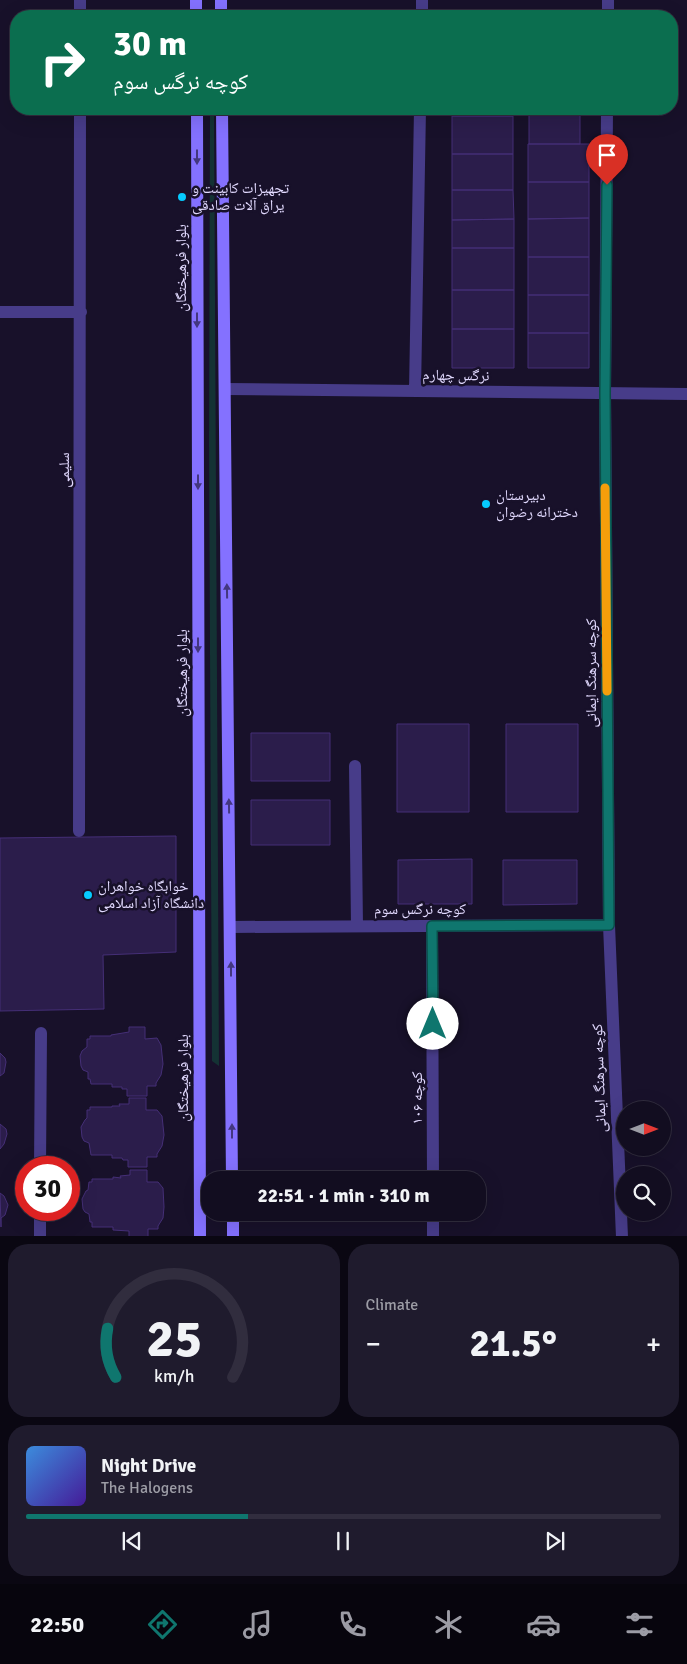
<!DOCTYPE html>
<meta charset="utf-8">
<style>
:root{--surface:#120d20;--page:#1f1b2d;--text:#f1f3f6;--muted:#9c9ca5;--line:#312d3e;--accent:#0f766e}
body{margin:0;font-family:Signika,"Noto Naskh Arabic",sans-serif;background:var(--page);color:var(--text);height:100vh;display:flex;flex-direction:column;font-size:19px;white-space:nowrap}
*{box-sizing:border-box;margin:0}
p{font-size:16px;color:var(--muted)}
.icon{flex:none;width:28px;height:28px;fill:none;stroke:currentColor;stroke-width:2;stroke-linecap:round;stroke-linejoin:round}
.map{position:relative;height:1236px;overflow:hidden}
.panel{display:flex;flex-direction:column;gap:8px;padding:8px;background:#0a0712;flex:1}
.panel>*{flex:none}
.banner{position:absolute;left:10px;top:10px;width:668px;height:105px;border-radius:20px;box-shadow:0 5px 20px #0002,0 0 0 1px var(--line);background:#0b6e4f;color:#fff;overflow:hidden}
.needle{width:32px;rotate:90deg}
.fabs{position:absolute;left:616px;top:1101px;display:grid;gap:10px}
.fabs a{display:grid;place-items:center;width:55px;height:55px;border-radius:50%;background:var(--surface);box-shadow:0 5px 20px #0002,0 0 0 1px var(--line);font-size:25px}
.speed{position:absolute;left:15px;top:1156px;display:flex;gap:10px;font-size:25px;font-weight:700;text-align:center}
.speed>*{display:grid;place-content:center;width:65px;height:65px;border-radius:50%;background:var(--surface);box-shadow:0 5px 20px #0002,0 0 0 1px var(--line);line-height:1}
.speed .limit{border:8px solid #d22;background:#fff;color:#111}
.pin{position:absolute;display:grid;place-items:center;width:42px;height:42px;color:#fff;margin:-51px -21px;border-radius:50% 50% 50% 0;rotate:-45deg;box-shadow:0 0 5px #0007}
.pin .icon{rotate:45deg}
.me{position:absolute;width:55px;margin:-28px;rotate:0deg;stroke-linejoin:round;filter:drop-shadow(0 0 4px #0008)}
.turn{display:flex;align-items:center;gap:18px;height:105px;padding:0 20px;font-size:22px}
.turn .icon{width:65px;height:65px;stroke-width:2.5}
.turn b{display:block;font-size:35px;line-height:42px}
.big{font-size:38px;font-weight:700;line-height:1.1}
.panel .widget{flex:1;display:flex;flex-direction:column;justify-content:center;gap:8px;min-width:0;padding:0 18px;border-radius:20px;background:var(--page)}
.panel .dial{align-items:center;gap:0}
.dial svg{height:130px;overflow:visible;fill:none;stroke:var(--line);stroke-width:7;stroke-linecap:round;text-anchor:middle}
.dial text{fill:var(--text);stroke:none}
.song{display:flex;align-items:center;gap:15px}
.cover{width:60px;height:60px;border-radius:8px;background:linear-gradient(135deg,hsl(210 70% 55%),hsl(260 70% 35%))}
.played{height:5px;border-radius:2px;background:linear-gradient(90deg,var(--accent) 35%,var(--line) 35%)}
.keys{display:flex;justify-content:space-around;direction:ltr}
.heat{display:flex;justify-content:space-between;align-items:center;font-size:28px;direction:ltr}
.panel .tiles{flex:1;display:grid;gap:8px;grid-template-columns:1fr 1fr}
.widget:last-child{grid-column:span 2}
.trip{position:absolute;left:201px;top:1171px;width:285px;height:50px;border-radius:20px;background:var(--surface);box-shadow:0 5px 20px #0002,0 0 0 1px var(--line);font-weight:700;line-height:50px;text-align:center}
.tabs{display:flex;height:80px;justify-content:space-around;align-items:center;background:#07050d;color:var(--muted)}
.tabs .icon{width:35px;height:35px}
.tabs .selected{color:var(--accent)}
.tabs b{font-size:22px;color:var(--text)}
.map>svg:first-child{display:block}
.green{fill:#143234}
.building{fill:#2b1d4b;stroke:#452f77}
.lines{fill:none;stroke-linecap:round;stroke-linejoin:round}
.street{stroke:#473c89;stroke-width:12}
.secondary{stroke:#8471ff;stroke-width:12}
.oneway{fill:#43377f}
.route-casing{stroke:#0a4d48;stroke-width:12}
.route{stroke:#0f766e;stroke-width:9}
.slow{stroke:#f59e0b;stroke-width:9}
.poi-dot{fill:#06cbff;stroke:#18112a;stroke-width:2}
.labels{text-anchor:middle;stroke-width:5;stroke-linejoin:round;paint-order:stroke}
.poi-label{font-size:15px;fill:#e2daff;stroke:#18112a;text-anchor:start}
.street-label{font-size:15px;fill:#e2daff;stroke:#18112a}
</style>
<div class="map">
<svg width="687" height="1237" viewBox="0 0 687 1237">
<rect width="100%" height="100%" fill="#18112a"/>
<path class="green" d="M210,109H214L219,1066L212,1061L209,441Z"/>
<path class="building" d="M452,109H513V116H452Z
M580,109V144H529V110Z
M452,116H513V154H452Z
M528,144H589V182H528Z
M452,154H513V190H452Z
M528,182H589V218L528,219Z
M452,190H513L514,219L452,220Z
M589,218V257H528V219Z
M514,219V248H452V220Z
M452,248H514V290H452Z
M528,257H589V295H528Z
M452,290H514V329H452Z
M528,295H589V333H528Z
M452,329H514V368H452Z
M528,333H589V368H528Z
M397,724H469V812H397Z
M506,724H578V812H506Z
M251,733H330V781H251Z
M251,800H330V845H251Z
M176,836V952L103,955L104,1009L0,1011V838Z
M472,859V904H398V860Z
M503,860H577V904L503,905Z
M129,1027H145V1039L157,1038L161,1045L163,1064L161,1075L156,1083V1086H147V1096H127V1089H122V1087H112V1084H91L90,1079H88V1072L83,1070L81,1066L80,1056L82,1051L87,1047V1039H90V1036H111V1035L129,1032Z
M0,1053L5,1058L6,1062L4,1073L0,1076Z
M129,1098H146V1110H157L162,1116L164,1135L162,1146L157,1154V1157H147V1167H128V1160H123L122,1158H112V1155H91L89,1143L84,1141L82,1137L81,1127L85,1120L87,1118V1110H90V1107H112V1106H120L119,1104H129Z
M0,1124L6,1129L7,1134L4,1144L0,1149Z
M130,1170H147V1182H158L163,1188L164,1207L163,1218L158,1226V1229H148V1237H129V1231L113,1230V1227H92V1222H90L89,1214L85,1212L83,1209L82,1199L86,1191L88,1190L89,1182H92V1179H113V1177L121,1178L120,1176L130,1175Z
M0,1193L4,1196L8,1205L5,1215L1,1218V1227Z"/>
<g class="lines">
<path class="street" d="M80,0V16
M608,0V16
M422,16V0
M607,109L605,393L609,925L622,1237
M0,312H81
M225,389L687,394
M415,391L420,109
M355,766L357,926
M79,831L80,109
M432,926L433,1180
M231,927L609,925
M40,1168L41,1033
M433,1212V1237
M40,1237V1210"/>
<path class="secondary" d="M196,0V16
M221,0V16
M197,109L200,1237
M222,109L232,1180
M233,1212V1237"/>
</g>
<defs><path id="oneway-solid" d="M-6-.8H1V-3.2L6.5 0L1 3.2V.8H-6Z" transform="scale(1.25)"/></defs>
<g class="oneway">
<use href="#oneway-solid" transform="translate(197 157) rotate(90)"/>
<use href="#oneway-solid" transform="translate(197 320) rotate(90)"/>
<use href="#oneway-solid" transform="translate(198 482) rotate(90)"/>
<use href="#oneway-solid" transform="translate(227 591) rotate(-91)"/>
<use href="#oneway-solid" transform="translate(198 645) rotate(90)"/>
<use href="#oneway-solid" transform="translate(229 806) rotate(-91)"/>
<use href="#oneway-solid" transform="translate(231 969) rotate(-90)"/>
<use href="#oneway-solid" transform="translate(232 1131) rotate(-90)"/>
</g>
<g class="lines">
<g class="route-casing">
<path id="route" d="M433,1024L432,926L609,925L605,393L607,185"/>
</g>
<use href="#route" class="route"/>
<path class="slow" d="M605,488L607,691"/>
</g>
<g class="poi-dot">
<circle cx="182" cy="197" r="5"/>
<circle cx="486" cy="504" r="5"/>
<circle cx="88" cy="895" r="5"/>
</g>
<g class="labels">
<g class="poi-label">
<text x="192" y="193">تجهیزات کابینت و<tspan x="192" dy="17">یراق آلات صادقی</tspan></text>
<text x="496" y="500">دبیرستان<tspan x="496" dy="17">دخترانه رضوان</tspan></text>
<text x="98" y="891">خوابگاه خواهران<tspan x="98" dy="17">دانشگاه آزاد اسلامی</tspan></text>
</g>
<g class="street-label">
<text transform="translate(181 268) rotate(-90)" y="5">بلوار فرهیختگان</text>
<text transform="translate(456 375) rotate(1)" y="5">نرگس چهارم</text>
<text transform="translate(64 470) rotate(-90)" y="5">سلیمی</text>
<text transform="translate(182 673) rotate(-90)" y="5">بلوار فرهیختگان</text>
<text transform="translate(591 673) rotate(-90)" y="5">کوچه سرهنگ ایمانی</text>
<text x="420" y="914">کوچه نرگس سوم</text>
<text transform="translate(183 1078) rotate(-90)" y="5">بلوار فرهیختگان</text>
<text transform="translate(599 1078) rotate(-92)" y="5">کوچه سرهنگ ایمانی</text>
<text transform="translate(417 1098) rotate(-90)" y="5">کوچه ۱۰۶</text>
</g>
</g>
</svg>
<div class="fabs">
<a><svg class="needle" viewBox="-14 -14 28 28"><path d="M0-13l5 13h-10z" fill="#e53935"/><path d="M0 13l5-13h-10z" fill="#9c9ca5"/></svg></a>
<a><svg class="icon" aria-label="search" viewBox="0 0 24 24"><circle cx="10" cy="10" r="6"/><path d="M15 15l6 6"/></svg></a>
</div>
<div class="speed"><div class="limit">30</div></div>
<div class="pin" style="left:607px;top:185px;background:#d93025"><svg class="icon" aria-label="arrive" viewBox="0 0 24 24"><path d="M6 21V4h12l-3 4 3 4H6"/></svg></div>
<svg class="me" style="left:433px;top:1024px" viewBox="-20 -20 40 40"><circle r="19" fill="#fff"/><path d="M0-13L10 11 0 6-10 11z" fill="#0f766e"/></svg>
<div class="trip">22:51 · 1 min · 310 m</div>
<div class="banner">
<div class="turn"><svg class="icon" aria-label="right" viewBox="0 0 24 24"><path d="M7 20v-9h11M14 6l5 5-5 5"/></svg><div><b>30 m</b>کوچه نرگس سوم</div></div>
</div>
</div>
<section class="panel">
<div class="tiles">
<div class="widget dial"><svg viewBox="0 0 100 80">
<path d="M14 69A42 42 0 1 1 86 69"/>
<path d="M14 69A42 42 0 0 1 9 39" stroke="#0f766e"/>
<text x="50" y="56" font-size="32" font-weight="700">25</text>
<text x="50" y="72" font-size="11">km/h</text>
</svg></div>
<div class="widget"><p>Climate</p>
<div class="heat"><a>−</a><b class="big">21.5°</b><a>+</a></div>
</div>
<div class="widget">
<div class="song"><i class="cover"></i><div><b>Night Drive</b><p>The Halogens</p></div></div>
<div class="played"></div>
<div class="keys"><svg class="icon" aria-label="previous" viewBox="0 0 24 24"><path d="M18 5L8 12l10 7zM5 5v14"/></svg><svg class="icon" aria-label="pause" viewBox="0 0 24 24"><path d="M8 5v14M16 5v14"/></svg><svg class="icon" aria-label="next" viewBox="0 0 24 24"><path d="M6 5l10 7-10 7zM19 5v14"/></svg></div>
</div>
</div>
</section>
<nav class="tabs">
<b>22:50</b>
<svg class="icon selected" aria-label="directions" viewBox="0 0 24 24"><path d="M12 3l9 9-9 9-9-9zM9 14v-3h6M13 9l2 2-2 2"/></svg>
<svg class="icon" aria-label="music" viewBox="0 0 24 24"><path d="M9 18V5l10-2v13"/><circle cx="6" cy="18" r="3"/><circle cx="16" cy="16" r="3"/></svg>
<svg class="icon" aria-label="phone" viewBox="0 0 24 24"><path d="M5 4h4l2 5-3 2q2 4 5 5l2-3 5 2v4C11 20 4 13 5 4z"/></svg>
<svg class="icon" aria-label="climate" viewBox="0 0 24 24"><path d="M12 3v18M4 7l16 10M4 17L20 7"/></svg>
<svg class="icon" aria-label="car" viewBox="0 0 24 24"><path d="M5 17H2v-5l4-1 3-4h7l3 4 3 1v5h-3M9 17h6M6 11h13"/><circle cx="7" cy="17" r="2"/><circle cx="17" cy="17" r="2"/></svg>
<svg class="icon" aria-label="filters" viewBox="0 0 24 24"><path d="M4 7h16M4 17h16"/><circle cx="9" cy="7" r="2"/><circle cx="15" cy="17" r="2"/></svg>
</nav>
